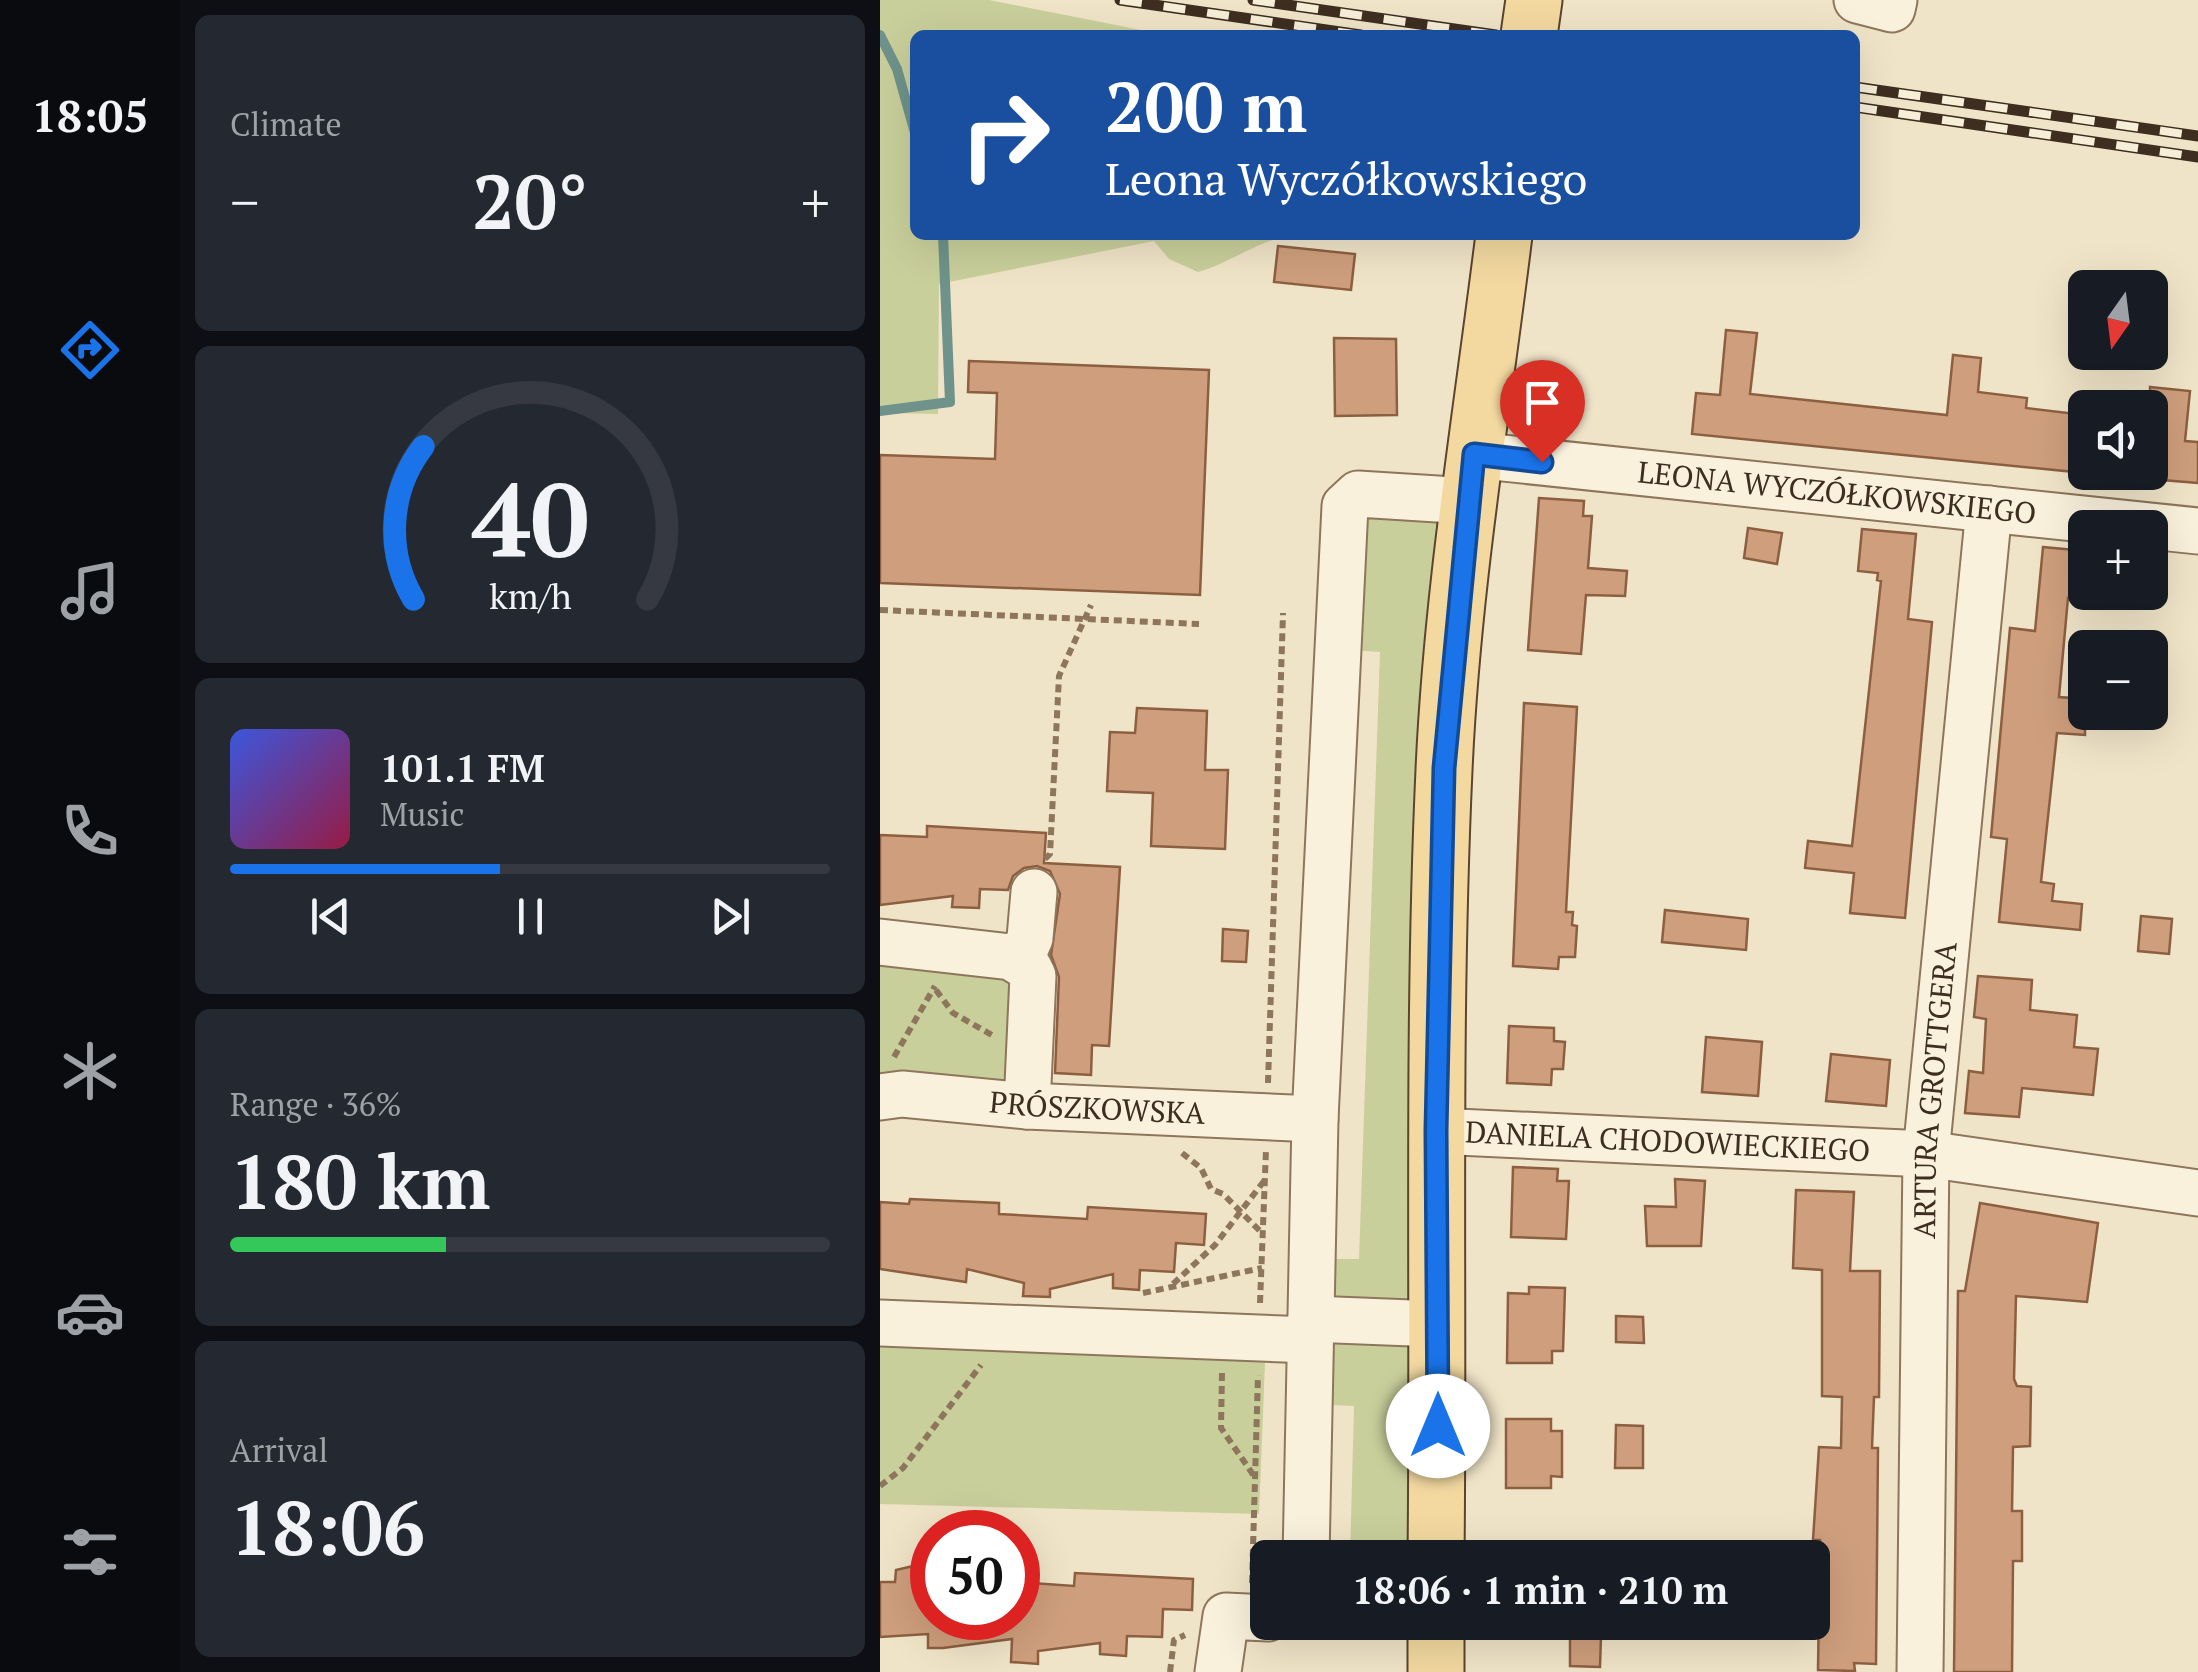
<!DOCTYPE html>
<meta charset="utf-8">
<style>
:root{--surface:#171b24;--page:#242831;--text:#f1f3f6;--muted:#9ea1a6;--line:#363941;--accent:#1a73e8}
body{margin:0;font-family:"PT Serif",serif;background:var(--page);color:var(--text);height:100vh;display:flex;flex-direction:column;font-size:38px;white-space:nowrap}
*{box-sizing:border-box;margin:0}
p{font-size:32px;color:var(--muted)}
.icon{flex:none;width:55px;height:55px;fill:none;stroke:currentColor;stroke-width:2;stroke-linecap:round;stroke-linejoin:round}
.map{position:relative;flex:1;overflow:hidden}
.sheet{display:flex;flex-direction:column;gap:15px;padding:15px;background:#0d0f14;width:700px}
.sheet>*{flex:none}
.banner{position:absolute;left:30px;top:30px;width:950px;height:210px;border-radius:15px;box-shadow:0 10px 40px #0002;background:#1a4fa0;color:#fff;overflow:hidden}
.needle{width:65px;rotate:194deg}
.tools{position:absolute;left:1188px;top:270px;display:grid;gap:20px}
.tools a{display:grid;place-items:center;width:100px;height:100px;border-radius:15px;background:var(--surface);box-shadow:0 10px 40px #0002;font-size:50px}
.speed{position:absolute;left:30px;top:1510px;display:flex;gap:20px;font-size:50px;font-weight:700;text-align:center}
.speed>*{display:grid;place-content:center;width:130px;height:130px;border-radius:50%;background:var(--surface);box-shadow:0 10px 40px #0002;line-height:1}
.speed .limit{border:15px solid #d22;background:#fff;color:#111}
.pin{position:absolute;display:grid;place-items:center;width:85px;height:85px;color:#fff;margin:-102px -42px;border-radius:50% 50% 50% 0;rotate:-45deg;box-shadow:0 0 10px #0007}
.pin .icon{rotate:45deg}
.me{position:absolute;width:110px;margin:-55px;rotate:0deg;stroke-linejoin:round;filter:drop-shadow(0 0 8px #0008)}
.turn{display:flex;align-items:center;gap:35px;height:210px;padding:0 30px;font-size:45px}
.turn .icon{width:130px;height:130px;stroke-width:2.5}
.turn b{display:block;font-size:70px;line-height:85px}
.big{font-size:75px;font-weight:600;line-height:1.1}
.sheet .widget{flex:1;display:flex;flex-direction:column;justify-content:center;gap:15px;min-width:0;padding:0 35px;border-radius:15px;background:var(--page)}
.sheet .dial{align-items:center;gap:0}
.dial svg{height:260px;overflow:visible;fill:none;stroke:var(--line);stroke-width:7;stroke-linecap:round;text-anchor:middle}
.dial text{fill:var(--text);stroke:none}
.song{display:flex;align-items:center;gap:30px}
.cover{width:120px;height:120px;border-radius:15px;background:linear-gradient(135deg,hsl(230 70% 55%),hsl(340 70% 35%))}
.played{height:10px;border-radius:5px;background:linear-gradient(90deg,var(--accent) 45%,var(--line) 45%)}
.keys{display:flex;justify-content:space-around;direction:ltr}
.heat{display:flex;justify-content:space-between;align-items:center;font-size:55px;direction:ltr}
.charge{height:15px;border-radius:8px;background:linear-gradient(90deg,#34c759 36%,var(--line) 0)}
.trip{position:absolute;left:370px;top:1540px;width:580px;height:100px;border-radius:15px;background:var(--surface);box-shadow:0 10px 40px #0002;font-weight:600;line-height:100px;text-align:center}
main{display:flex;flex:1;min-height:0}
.tabs{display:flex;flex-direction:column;width:180px;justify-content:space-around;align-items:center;background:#090b0e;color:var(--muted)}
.tabs .icon{width:70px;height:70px}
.tabs .current{color:var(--accent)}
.tabs b{font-size:45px;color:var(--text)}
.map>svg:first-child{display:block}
.green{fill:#c9cf9b}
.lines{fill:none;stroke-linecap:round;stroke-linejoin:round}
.stream{stroke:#6f938a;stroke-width:10}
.building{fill:#cf9f7d;stroke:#8d5f41;stroke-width:2.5}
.minor-casing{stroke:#8d765c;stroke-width:49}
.major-casing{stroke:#5b4430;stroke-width:59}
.path{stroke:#8d765c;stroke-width:6;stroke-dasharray:8 5;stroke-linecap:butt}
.minor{stroke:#faf1dc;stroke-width:45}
.major{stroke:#f3d9a0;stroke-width:55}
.rail-casing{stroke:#3d2e20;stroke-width:11}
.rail{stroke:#f7eed8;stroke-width:8;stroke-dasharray:22;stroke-linecap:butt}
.route-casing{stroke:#114b97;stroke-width:25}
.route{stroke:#1a73e8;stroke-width:18}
.labels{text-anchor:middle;stroke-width:10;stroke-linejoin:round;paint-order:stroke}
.street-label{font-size:30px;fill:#3d2e20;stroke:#f7eed8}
</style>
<main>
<nav class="tabs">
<b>18:05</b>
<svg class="icon current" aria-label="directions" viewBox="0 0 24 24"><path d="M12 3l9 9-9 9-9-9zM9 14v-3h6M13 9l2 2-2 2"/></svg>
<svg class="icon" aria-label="music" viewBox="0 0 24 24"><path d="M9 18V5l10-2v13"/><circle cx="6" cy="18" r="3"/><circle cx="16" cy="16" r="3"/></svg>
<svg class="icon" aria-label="phone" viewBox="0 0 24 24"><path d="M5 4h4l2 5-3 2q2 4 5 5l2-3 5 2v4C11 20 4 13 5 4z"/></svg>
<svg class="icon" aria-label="climate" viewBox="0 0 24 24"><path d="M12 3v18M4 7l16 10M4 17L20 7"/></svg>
<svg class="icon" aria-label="car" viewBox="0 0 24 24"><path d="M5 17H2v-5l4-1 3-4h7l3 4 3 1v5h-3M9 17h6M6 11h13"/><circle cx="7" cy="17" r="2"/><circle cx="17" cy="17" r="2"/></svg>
<svg class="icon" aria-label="filters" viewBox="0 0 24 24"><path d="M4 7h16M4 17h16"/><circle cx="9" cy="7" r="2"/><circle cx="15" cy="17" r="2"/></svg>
</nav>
<section class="sheet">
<div class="widget"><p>Climate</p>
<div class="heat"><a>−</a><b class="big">20°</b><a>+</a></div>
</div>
<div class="widget dial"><svg viewBox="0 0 100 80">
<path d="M14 69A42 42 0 1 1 86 69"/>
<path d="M14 69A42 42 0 0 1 17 22" stroke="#1a73e8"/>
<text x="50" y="56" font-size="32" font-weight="700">40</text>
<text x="50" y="72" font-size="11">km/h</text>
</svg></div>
<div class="widget">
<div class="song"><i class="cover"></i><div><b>101.1 FM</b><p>Music</p></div></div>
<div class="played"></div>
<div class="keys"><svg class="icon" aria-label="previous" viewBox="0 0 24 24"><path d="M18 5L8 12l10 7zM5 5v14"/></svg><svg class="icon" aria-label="pause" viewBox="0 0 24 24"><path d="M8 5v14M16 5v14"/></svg><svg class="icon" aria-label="next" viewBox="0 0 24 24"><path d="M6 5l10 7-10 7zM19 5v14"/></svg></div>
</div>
<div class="widget"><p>Range · 36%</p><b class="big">180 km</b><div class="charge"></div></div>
<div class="widget"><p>Arrival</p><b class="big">18:06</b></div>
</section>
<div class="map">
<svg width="1318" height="1672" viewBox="0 0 1318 1672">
<rect width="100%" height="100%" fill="#f0e4c8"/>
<path class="green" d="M0,0H109L286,35H35V235L403,238C383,239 345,265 318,272L289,259L274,241L59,284L58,414L0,413Z
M589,501L556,1557H470L474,1406L429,1404L432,1259H479L500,652L458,649L465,506Z
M0,956L131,957L147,1106L0,1097Z
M0,1323L386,1338L379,1514L0,1504Z"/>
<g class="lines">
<path class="stream" d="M0,35L17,69L35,133
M0,411L70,402L63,235"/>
</g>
<path class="building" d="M398,246L475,254L471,290L394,282Z
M846,330L877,333L870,394L1067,415L1073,355L1101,358L1098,392L1147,398L1146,408L1205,415V473L812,434L816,393L840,395Z
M454,338L516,339L517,415L455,416Z
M89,361L329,370L320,595L0,583V455L115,459L117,393L88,392Z
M1270,387L1310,391L1305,441L1318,442V483L1270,479Z
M659,498L704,501L703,516H712L708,568L747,571L745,596L706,595L701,654L648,650Z
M868,528L902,533L897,564L864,558Z
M982,529L1036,534L1028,619L1052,622L1025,918L970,913L974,873L925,868L928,841L972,846L1001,581L997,580L998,573L978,571Z
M1163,547L1205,551V593L1195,592L1194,599L1188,598L1179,697L1205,699V735L1177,733L1161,882L1174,884L1172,901L1202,904L1200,930L1119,922L1127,839L1111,837L1130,628L1155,631Z
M644,703L697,707L686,912H693L692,925L697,926L695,957H679L678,969L633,966Z
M257,708L327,711L325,770H348L345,849L271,846L273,793L227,791L230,732L255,733Z
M47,826L166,833L164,863L240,867L229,1046L212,1045L211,1075L175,1073L179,977L171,955L180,894L170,871L157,866L144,868L133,876L128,890L100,889L99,908L72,907L73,896L0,905V835L47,837Z
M785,910L868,919L866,950L782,942Z
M1261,916L1292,919L1289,954L1258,951Z
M343,929L368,931L366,962L342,961Z
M1098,976L1152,980L1150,1010L1197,1015L1194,1047L1218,1049L1213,1095L1142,1088L1139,1117L1085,1113L1089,1071L1103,1073L1106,1019L1094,1017Z
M629,1026L674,1028V1041L685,1042L683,1069H672L671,1085L627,1083Z
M826,1037L882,1042L878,1096L822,1092Z
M951,1054L1010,1060L1006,1106L946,1101Z
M633,1167L678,1169L677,1181H689L686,1239L631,1237Z
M795,1179L825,1181L821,1246H767L765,1206L796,1207Z
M916,1190L974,1192L970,1271H1000L999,1397H994L992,1448H998L996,1664L974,1663L975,1671L938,1670L940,1540H933L939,1447L961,1448L962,1397L942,1396V1270L913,1268Z
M30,1199L119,1203V1214L207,1219L208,1207L326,1214L324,1245L296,1243L294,1272L260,1270L259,1290L233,1288V1274L170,1289V1297L143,1296L144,1283L87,1269L86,1282L0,1269V1202L29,1204Z
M1100,1203L1218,1223L1207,1302L1136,1296L1134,1379L1137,1386L1151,1387L1150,1446L1133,1447L1132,1511H1142V1561H1133L1132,1672H1074L1078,1291H1085Z
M649,1287L685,1288L683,1351H672V1363H627L628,1293L649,1294Z
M736,1316L763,1317L764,1343L736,1342Z
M626,1419H671V1431H682V1477L671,1476V1488H626Z
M736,1425L763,1426V1468H735Z
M33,1566L52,1567V1618H138V1582L194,1586L195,1573L313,1579L312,1610L283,1609L282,1637L247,1636L246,1656L220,1654V1643L158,1651V1664L131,1662L132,1639L63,1648H48V1634L0,1637V1582H15L16,1570Z
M690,1636H721L720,1667L690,1666Z"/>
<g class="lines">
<g class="minor-casing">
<g id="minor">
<path d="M977,0L1012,9L1014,0"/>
<path id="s1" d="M594,455L1318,531"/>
<path d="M0,942L131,957L149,968L153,976L147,1106"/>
<path d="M140,961L150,938L154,892"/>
<path id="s2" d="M0,1097L22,1094L147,1106L435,1119"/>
<path id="s3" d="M556,1131L1046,1154L1318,1193"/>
<path d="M431,1319L557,1324"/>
<path d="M0,1323L430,1340"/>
<path d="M426,1558L435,1119L465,506L478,494L589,501"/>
<path d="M338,1672L346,1616L388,1618"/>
<path id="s4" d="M1040,1672L1046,1154L1109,509"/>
</g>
</g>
<g class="major-casing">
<path id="major" d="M649,35L654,0
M556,1558C559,1295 552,1032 564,770C572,590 602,413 624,235
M556,1672V1622"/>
</g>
<path class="path" d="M0,610L319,624
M165,859L170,854L179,676L211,605
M56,990L73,1013L112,1035
M14,1057L55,986
M388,1083L403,613
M302,1153L321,1168L331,1189L343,1194L383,1234
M293,1284L335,1245L384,1181
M263,1293L382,1268
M380,1303L386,1150
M342,1373L341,1428L374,1476
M0,1486L23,1468L101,1365
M372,1583L378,1375
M290,1672L294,1640L305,1635"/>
<use href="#minor" class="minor"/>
<use href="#major" class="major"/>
<g class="rail-casing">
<path id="rail" d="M240,0L481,35
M373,0L616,35
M975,87L1318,136
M975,107L1318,157"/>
</g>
<use href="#rail" class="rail"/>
</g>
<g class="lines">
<g class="route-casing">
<path id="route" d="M558,1426L556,1130L564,768L594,454L662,462"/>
</g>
<use href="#route" class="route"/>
</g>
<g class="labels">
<g class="street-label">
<text dy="10" stroke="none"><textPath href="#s1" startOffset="365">LEONA WYCZÓŁKOWSKIEGO</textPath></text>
<text dy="10" stroke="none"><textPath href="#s4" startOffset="582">ARTURA GROTTGERA</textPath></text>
<text dy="10" stroke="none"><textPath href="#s2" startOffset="218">PRÓSZKOWSKA</textPath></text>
<text dy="10" stroke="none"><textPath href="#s3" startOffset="232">DANIELA CHODOWIECKIEGO</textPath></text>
</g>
</g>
</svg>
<div class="tools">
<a><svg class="needle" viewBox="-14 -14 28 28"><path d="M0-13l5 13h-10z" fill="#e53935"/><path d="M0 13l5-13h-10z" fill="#9ea1a6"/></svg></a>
<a><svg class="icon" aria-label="sound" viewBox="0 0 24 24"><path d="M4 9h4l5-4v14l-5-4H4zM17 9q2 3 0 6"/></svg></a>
<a>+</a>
<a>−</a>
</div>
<div class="speed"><div class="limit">50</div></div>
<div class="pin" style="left:662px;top:462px;background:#d93025"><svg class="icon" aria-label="arrive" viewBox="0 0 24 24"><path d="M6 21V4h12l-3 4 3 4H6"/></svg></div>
<svg class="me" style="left:558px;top:1426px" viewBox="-20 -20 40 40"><circle r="19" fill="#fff"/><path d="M0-13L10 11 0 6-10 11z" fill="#1a73e8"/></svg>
<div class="trip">18:06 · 1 min · 210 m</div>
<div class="banner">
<div class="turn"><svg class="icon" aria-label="right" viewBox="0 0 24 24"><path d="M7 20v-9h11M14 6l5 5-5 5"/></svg><div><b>200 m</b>Leona Wyczółkowskiego</div></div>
</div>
</div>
</main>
